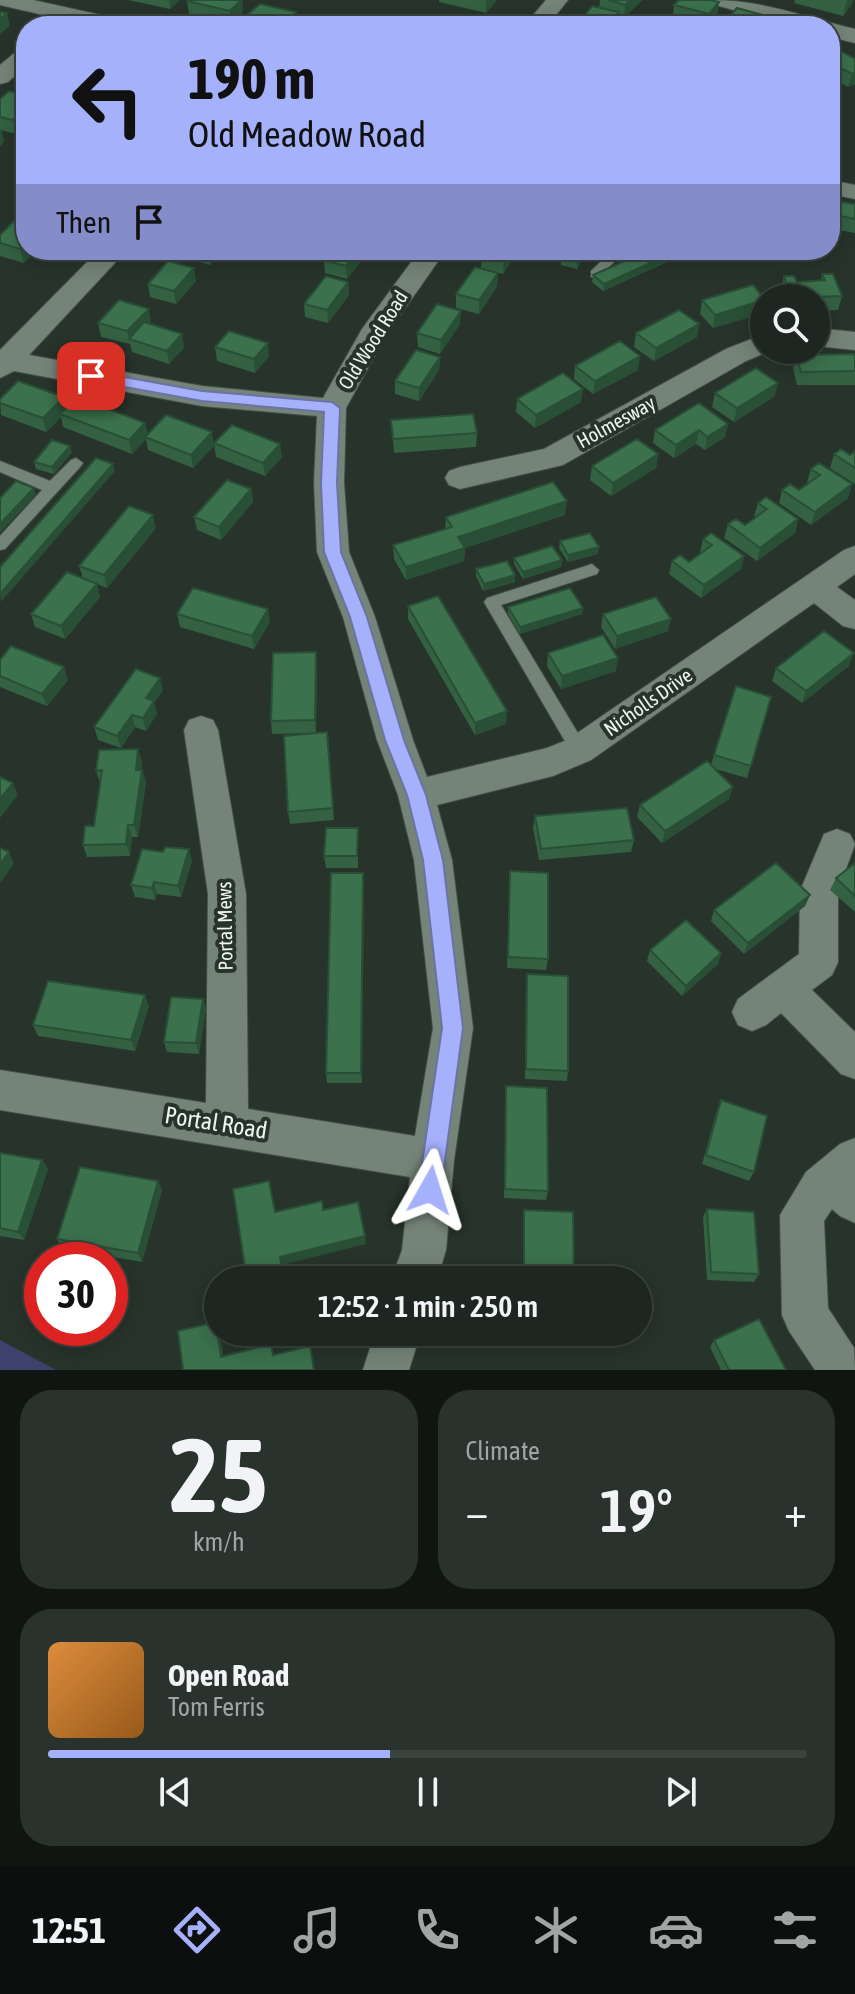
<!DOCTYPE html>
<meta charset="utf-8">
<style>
:root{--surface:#1d2620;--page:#2a322d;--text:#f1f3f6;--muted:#a0a5a5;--line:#3b433e;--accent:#a6b1fc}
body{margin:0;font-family:"Asap Condensed",sans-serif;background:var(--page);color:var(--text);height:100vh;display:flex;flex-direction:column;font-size:30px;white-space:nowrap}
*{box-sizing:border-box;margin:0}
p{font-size:26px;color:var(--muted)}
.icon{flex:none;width:44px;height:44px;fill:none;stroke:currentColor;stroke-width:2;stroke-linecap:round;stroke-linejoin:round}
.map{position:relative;height:1370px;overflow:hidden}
.details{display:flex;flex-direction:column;gap:20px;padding:20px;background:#101512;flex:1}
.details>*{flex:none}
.top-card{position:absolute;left:16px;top:16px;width:824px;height:244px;border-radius:32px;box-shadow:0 4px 20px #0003,0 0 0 2px var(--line);background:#a6b1fc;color:#111;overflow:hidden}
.controls{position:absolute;left:750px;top:284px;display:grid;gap:16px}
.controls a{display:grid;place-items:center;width:80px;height:80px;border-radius:50%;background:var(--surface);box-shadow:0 4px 20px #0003,0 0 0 2px var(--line);font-size:40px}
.speed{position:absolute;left:24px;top:1242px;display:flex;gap:16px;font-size:40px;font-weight:700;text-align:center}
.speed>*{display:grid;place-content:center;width:104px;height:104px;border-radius:50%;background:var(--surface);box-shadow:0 4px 20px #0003,0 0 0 2px var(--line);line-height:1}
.speed .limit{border:12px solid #d22;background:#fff;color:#111}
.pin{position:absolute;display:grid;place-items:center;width:68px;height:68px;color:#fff;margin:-34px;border-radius:16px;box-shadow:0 4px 12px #0006}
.me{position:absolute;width:88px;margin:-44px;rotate:6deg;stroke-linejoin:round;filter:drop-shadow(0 0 6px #0008)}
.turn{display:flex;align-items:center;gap:28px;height:168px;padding:0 40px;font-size:36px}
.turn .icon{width:104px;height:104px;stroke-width:2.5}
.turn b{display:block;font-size:56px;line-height:68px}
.then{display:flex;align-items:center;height:76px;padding:0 40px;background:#0003;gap:16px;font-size:30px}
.big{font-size:60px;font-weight:600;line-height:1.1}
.details .card{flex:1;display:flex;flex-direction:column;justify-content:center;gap:12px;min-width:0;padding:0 28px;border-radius:32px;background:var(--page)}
.details .dial{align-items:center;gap:0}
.dial b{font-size:104px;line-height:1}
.song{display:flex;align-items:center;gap:24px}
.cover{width:96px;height:96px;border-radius:12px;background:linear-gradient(135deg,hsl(30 70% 55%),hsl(30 70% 35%))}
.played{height:8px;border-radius:4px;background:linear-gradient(90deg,var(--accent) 45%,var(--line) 45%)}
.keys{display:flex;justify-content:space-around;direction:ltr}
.heat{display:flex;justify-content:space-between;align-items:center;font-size:44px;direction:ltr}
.details .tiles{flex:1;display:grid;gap:20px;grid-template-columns:1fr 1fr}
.card:last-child{grid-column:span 2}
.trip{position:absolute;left:204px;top:1266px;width:448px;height:80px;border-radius:40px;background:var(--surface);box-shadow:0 4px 20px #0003,0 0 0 2px var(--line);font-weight:600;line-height:80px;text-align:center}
.dock{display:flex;height:128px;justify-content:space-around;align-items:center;background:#0c0f0d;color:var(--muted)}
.dock .icon{width:56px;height:56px}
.dock .active{color:var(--accent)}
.dock b{font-size:36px;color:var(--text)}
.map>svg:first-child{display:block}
.green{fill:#3d426d}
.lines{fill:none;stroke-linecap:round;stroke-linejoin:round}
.lane-casing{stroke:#455048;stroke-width:2}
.street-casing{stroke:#455048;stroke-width:2}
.lane{fill:#758479;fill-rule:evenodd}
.street{fill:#758479;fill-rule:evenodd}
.wall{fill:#336142}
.shaded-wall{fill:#294f36}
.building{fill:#3b714d;stroke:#294f36;stroke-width:2}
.route{fill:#a6b1fc;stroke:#6c73a4;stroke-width:2}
.labels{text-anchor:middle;stroke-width:8;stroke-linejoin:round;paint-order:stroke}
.street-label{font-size:20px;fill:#eef6f0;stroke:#27332b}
.near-street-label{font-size:24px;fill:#eef6f0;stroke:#27332b}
</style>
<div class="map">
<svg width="855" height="1370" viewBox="0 0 855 1370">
<rect width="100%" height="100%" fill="#27332b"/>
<path class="green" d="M0,1340L56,1370H0Z"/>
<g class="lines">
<g class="lane-casing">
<path id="lane" d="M613,250H626L599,277H591V271Z
M76,458L83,463L81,466L5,549L0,550V536L42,490L0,472V461L50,481L71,460Z
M592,564L599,570L597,574L501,605L585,745L587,750L585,755H573L484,602L487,598Z"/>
</g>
<g class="street-casing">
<path id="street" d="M0,0H33L128,21L131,26H91L0,5Z
M546,0H568L547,26H524Z
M712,0C763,0 808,18 855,29V43L830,37V26H793L715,5Z
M26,48V66L8,82L0,84V65L18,50Z
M830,180L855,185V199L830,194Z
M99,250H127L29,355L202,386L323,398L362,329L420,250H446L385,337L346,408L344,483L349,552L375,617L413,740L427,777L547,748L567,740L844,550L855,546V574L837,587L855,600V629L843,626L814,603L591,760L553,776L437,805L452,860L473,1028L454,1160L446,1250L437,1280H391L402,1250L410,1177L0,1110V1070L206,1103L208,894L184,730L189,720L201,716L213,720L218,730L246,894L248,1109L415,1136L433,1028L414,860L398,795L377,740L343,617L317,552L314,483L317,416L202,406L14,371L0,378V350Z
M816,328L855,332V350L816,346Z
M764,334V350H772L746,361L563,465L460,489L449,485L445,478L449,471L460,467L544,449L726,349Z
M837,829L850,834L855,844L838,891V962L832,975L812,990L855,1032V1079L841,1074L781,1013L766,1025L752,1031L738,1025L732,1012L738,999L799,954L800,891L824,834Z
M855,1138V1223L840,1216L832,1209L824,1221L828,1308L854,1348L855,1370H815L789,1331L782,1315L780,1215L806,1172L840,1144Z
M375,1332H421L409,1370H363Z"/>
</g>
<use href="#lane" class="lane"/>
<use href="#street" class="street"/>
</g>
<path class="wall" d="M128,0H180L170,9Z
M242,0L243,12L231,24L189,14L187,1Z
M439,0H497L486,13L439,2Z
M600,0H642L624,18L619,16L617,26H577L599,8Z
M795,0H853L852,4L843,16L794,3Z
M719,2L717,15L708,26L673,18L674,5Z
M296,12V26H250L248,14Z
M727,19L768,26H726Z
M830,54L855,59V84L848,87L830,77Z
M26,75V125L16,134L1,130L4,142L0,146V99L20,94L18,83Z
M836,201L855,204V233L830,228V219Z
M16,219L24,263L0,256V235Z
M184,250H223L210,265L186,258Z
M519,250L503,274L481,268L482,254Z
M566,250H588L577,269L561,265V258Z
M367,253L347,279L325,273L324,260Z
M687,253L603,291L592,282L593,275Z
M498,273L497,286L479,314L456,308V294Z
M822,274L842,296L838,310L816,311V298H784L781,289L784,276L797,282L821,281Z
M196,281L176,304L150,297L148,284Z
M348,282L349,295L328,323L305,317L304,304Z
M702,300H764V308L763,313L713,328L700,314Z
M98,323H151L150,324L184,348L169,364L132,352L130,344L101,337Z
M460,324L440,354L418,347L417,333Z
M699,324L697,337L654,361L634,347L636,333Z
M215,347L269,356L255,373L217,361Z
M796,355L855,372V385H797L793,368Z
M440,357L439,370L419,401L395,394V381Z
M575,366L638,370L593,394L574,379Z
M715,393L775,396L734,422L712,407Z
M0,399L66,407L145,423L148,434L214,446L193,468L148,450L146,439L132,454L63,427L61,417L46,432L1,415Z
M517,399L581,402L535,428L516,412Z
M391,420L477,433L476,447L394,453Z
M728,424L725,437L705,450L696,444L674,458L653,443L655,430Z
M214,443L282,457L265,476L216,457Z
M855,451V484L830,468L834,454L850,455Z
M72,452L54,474L36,469L34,462Z
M658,454L656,468L611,496L590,480L592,466Z
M811,469L852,484L848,498L811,525L779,503L782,490H799L809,483L807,482Z
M251,489L253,502L221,540L197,530L194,517Z
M758,503L798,519L795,533L757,561L724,538L728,524L745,525L756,517L754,516Z
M565,515L465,548L464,561L406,580L394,559L393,545L445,529L446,517Z
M156,528L107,588L97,584L100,597L65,639L35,627L31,614L83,578L79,566Z
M703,539L744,556L741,569L701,598L669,574L672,561L689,562L701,553L700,552Z
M560,541L598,554L568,562L559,548Z
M514,558L562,560L561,567L523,579L514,564Z
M476,569L515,575V582L483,591L476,576Z
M408,606L506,724L475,735L408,619Z
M508,607L583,608L582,614L520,634L508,614Z
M177,614L270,622L254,649L180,627Z
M603,614L668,631L615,649L601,627Z
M316,652L317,664L316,733L272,734L271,721Z
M548,653L616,671L561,689L547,666Z
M0,660L68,680L47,706L0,687Z
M849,666L802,703L772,681L776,668Z
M163,690L154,703L157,714L146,731L135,727L121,748L98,740L94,727Z
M771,697L747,778L715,769L729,799L662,843L637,817L640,805L711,765L714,755Z
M327,732L334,820L290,824L288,812Z
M142,762L141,770H142L146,782L138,837H132L130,856L87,857L83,845L94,826L100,783L96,771Z
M535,816L634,840L631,852L539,860L533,828Z
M358,828V868H326L324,856Z
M192,861L181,897L157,894L155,900L135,897L131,885Z
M855,863V912L830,890L836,878Z
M510,871L548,959L546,970L507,968Z
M363,873L362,1083H327L326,1073Z
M810,895L805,906L744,954L711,921L714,910Z
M650,950L721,953L718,964L682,996L647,961Z
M527,974L568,1071L567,1081L525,1079L526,985Z
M203,999L206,1009L199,1054L167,1052L164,1042Z
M149,1006L135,1051L38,1036L33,1025Z
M506,1086L548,1191L546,1200L504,1198Z
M721,1100L754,1172L749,1181L702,1164L717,1110Z
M0,1153L42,1160L48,1169L24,1240L0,1236Z
M158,1181L162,1190L142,1262L62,1248L57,1239Z
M707,1209L759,1274L754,1282L707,1280L703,1217Z
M524,1210L574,1280H523V1219Z
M522,1332H574L572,1337L522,1334Z
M714,1340L786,1370H721L710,1347Z"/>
<path class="shaded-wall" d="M169,0H180L170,9Z
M242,0L243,12L231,24L230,11Z
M486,0H497L486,13Z
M630,0H642L624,18L625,5Z
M848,0H853L852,4L843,16L846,3Z
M719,2L717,15L707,26L709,14Z
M296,12L297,25L285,26V23Z
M619,12L617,26H609Z
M7,13L10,26L0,34V19Z
M770,17L768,26H762Z
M855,73V84L848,87L852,74Z
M26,108V125L16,134L13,120Z
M1,129L4,142L0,146V130Z
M26,244V250H37L24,263L20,249Z
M210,250H223L210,265L209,252Z
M359,250H367V253L347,279L346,266Z
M511,250H519L503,274L504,260Z
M585,250H588L577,269V262Z
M679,250H687V253L603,291L604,284Z
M194,268L196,281L176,304L174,291Z
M498,273L497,286L479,314V300Z
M348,282L349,295L328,323L327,310Z
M764,300L763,313L713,328L715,315Z
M149,309L151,323L134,340L129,339L130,344L127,331Z
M461,311L460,324L440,354L441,340Z
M699,324L697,337L654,361L656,348Z
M182,334L184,348L169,364L167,351Z
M268,343L269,356L255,373L254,359Z
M640,356L638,370L593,394L595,381Z
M440,357L439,370L419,401V388Z
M778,383L775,396L734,422L737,408Z
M583,389L581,402L535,428L536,415Z
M64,397L67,410L60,414L61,417L46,432L43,418Z
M145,423L148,436L145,437L146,439L132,454L129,440Z
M728,424L725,437L705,450L707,437Z
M699,430L696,444L674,458L676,445Z
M212,432L214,446L193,468L191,455Z
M280,444L282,457L265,476L263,463Z
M70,446L72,452L54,474L52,467Z
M658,454L656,468L611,496L613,483Z
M113,464L115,471L1,602L0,594Z
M852,484L848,498L811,525L815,512Z
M34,488L36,495L0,533V524Z
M251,489L253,502L221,540L219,527Z
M567,501L565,515L465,548L464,561L406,580V567L458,537Z
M153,515L156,528L107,588L104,575Z
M798,519L795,533L757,561L760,548Z
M599,547L598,554L568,562V555Z
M744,556L741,569L701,598L704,585Z
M562,560L561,567L523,579V572Z
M515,575V582L483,591L484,584Z
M97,584L100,597L65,639L61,626Z
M583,608L582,614L520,634V627Z
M268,609L270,622L254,649L252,636Z
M671,619L668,631L615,649L617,636Z
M316,652L317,664L316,733L315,720Z
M854,653L849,666L802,703L806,691Z
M618,658L616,671L561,689L562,676Z
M64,667L68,680L47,706L42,694Z
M160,678L163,690L154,703L157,714L146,731L143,718L146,698Z
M507,711L506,724L475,735V723Z
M132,715L135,727L121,748L117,736Z
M138,749L142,762L139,782L136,770Z
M142,770L146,782L138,837L134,825Z
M13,783L18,795L0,818V799Z
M733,787L729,799L662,843L665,831Z
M128,825L132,837L130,856L126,844Z
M189,849L192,861L181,897L178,886Z
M9,852L14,864L0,883V864Z
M363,873L364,885L362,1083L361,1073Z
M154,882L157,894L155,900L152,888Z
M810,895L805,906L744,954L748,943Z
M721,953L718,964L682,996L686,986Z
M145,995L149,1006L135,1051L131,1040Z
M203,999L206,1009L199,1054L196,1043Z
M42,1160L48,1169L24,1240L18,1232Z
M158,1181L162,1190L142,1262L138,1253Z
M365,1236L366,1244L282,1265L284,1280L280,1257Z
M216,1322L218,1326V1332H220L224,1364L221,1357Z"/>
<path class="building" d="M188,0H241L230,11L187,1Z
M609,0H630L625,5Z
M679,0H710L719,2L709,14L674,5Z
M260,4L296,12L285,23L248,14Z
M592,6L619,12L609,26H577Z
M737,8L770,17L762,26H754L727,19Z
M0,12L7,13L0,19Z
M312,15L349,24L347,26H301Z
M839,50L855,59V73L852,74L830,63V54Z
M26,75V85L18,83Z
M9,91L26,95V108L13,120L0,117V99Z
M836,201L855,204V219L831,214Z
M16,219L26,222V244L20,249L0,243V235Z
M332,250H359L346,266L324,260Z
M485,250H511L504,260L482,254Z
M566,250H585L577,262L561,258Z
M649,250H679L604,284L593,275Z
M168,261L194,268L174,291L148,284Z
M475,267L498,273L479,300L456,294Z
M822,274H833L842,296L792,298L784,276H794L797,282L825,280Z
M326,276L348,282L327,310L304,304Z
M753,285L764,298V300L715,315L702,300Z
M119,300L149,309L127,331L98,323Z
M437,304L461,311L441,340L417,333Z
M679,310L699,324L656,348L636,333Z
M144,322L182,334L167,351L129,339Z
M229,331L268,343L254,359L215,347Z
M620,341L640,356L595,381L575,366Z
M416,350L440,357L419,388L395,381Z
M855,354V371L801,372L796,355Z
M756,368L778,383L737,408L715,393Z
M563,373L583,389L536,415L517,399Z
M18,381L64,397L43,418L0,403V399Z
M77,397L145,423L129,440L60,414Z
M699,403L728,424L707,437L699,430L676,445L655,430Z
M473,414L477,433L393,439L391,420Z
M166,415L212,432L191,455L145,437Z
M232,425L280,444L263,463L214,443Z
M637,439L658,454L613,483L592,466Z
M52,440L70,446L52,467L34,462Z
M841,449L850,455L855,451V468L834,454Z
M96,458L113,464L0,594V567Z
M819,463L852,484L815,512L782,490L790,484L799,490L820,475L811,469Z
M227,480L251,489L219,527L194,517Z
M16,481L34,488L0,524V498Z
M553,482L567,501L458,537L465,548L406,567L393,545L452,527L446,517Z
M766,497L798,519L760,548L728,524L736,519L745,525L767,509L758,503Z
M129,506L153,515L104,575L79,566Z
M590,533L599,547L568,555L560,541Z
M711,533L744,556L704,585L672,561L680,555L689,562L712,545L703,539Z
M552,546L562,560L523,572L514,558Z
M507,561L515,575L484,584L476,569Z
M67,572L97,584L61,626L31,614Z
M193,588L268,609L252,636L177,614Z
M570,588L583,608L520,627L508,607Z
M438,596L507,711L475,723L408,606Z
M656,597L671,619L617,636L603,614Z
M824,631L854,653L806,691L776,668Z
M603,635L618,658L562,676L548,653Z
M11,646L64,667L42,694L0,676V660Z
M316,652L315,720L271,721L273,653Z
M136,669L160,678L146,698L154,701L143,718L132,715L117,736L94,727Z
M736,686L771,697L751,766L714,755Z
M327,732L333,808L288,812L284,736Z
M138,749L136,770H142L134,825H128L126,844L83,845L85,826H94L102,770L96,771L99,750Z
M707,761L733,787L665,831L640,805Z
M0,777L13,783L0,799Z
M627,808L634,840L541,849L535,816Z
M326,828H358L357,856H324Z
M165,847L189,849L178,886L154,882L152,888L131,885L142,849L163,852Z
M0,848L9,852L0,864Z
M776,863L810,895L748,943L714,910Z
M855,863V896L836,878Z
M510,871L548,873V959L508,957Z
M331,873H363L361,1073H326Z
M686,920L721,953L686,986L650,950Z
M527,974L568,976V1071L526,1069Z
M48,981L145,995L131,1040L33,1025Z
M171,997L203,999L196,1043L164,1042Z
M506,1086L547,1088L548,1191L505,1189Z
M721,1100L767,1116L754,1172L706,1155Z
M0,1153L42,1160L18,1232L0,1228Z
M80,1167L158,1181L138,1253L57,1239Z
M269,1181L275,1212L322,1201L323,1210L358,1202L365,1236L280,1257L284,1280H247L233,1189Z
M707,1209L754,1212L759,1274L711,1272Z
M524,1210L573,1212L574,1280H524Z
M759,1319L786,1370H729L714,1340Z
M216,1322L221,1357L271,1344L273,1355L310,1346L314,1370H183L178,1331Z"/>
<path class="route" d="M91,371L202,391L332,402L340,408L337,483L341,552L367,617L404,740L426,795L443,860L463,1028L441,1190L438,1198L430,1201L421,1198L418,1190L442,1028L423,860L407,795L385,740L350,617L324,552L321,483L324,412L202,401L86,380L84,376Z"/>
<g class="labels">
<g class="street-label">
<text transform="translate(373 340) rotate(-58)" y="7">Old Wood Road</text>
<text transform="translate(616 422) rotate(-29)" y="7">Holmesway</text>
<text transform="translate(648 702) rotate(-35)" y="7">Nicholls Drive</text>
<text transform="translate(225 926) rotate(-91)" y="7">Portal Mews</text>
</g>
<g class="near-street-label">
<text transform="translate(216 1123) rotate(9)" y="8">Portal Road</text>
</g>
</g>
</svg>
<div class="controls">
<a><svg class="icon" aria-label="search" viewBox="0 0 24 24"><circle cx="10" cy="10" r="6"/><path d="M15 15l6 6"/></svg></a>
</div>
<div class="speed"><div class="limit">30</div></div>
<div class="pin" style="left:91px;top:376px;background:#d93025"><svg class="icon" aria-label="arrive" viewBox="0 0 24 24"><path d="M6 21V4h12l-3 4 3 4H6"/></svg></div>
<svg class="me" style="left:430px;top:1190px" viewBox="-20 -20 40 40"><path d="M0-17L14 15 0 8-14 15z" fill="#a6b1fc" stroke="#fff" stroke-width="4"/></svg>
<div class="trip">12:52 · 1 min · 250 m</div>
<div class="top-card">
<div class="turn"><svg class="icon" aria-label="left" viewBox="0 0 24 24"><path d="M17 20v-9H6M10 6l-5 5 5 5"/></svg><div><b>190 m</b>Old Meadow Road</div></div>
<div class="then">Then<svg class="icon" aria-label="arrive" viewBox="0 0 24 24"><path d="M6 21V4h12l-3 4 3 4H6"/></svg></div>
</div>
</div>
<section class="details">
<div class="tiles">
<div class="card dial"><b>25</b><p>km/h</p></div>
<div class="card"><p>Climate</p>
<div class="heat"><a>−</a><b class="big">19°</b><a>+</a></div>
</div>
<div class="card">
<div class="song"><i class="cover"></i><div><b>Open Road</b><p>Tom Ferris</p></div></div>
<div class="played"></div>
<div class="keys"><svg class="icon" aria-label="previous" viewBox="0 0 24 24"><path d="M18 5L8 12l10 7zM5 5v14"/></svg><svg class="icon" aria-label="pause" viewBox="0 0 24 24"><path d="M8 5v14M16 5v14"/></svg><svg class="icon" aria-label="next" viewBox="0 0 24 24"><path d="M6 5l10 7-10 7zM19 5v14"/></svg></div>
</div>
</div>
</section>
<nav class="dock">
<b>12:51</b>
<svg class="icon active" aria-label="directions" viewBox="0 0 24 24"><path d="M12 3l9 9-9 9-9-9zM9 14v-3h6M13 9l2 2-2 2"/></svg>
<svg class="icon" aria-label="music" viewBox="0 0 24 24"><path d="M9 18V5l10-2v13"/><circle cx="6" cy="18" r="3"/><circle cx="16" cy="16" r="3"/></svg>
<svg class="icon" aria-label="phone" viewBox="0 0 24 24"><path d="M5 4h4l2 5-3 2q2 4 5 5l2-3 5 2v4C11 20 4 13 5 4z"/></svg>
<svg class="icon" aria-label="climate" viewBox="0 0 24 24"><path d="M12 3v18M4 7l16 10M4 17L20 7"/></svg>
<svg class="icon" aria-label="car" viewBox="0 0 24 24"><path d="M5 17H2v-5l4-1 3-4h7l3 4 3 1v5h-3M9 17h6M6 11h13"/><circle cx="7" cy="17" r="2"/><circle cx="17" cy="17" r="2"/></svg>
<svg class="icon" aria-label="filters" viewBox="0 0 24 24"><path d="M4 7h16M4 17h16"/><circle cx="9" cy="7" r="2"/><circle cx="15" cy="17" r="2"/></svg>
</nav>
